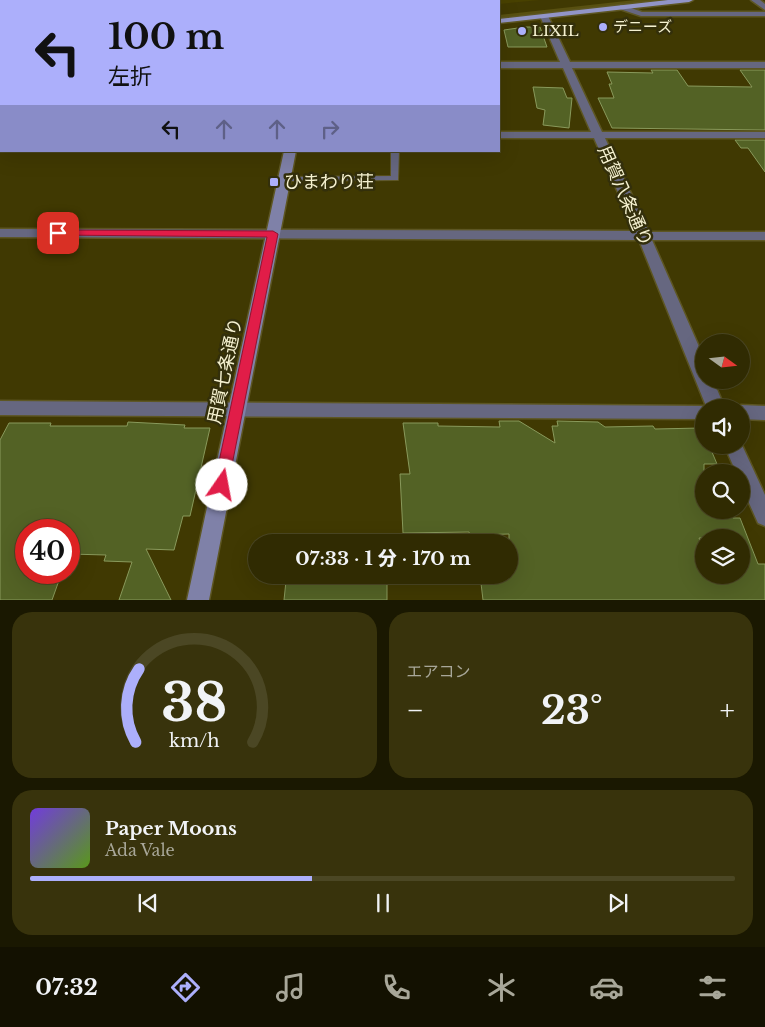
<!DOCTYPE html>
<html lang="ja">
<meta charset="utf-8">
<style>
:root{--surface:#302b02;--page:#38330c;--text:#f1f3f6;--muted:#a8a799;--line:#4b4724;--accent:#acaffb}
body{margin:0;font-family:"Libre Baskerville","Noto Sans JP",serif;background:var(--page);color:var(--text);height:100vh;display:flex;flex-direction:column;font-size:19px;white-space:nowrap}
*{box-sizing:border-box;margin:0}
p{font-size:16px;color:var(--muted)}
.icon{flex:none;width:28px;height:28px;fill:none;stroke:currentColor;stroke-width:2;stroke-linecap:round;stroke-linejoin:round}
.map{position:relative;height:600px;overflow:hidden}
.details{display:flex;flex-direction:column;gap:12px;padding:12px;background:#1a1801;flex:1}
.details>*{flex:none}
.hud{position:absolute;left:0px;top:0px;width:500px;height:152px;box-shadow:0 5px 20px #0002,0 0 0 1px var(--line);background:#acaffb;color:#111;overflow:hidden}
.needle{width:32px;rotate:105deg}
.fabs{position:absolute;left:695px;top:334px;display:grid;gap:10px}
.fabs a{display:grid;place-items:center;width:55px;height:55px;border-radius:50%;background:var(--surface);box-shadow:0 5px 20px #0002,0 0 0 1px var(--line);font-size:25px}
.speed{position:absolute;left:15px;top:519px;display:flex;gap:10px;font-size:25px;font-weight:700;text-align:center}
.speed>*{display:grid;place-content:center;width:65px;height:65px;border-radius:50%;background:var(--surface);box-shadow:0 5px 20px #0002,0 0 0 1px var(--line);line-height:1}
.speed .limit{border:8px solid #d22;background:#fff;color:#111}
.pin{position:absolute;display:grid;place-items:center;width:42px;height:42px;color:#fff;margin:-21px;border-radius:10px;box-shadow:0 2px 8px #0006}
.me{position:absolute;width:55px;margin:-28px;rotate:12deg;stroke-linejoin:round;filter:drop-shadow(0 0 4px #0008)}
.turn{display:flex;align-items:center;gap:18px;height:105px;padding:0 25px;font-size:22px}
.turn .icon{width:65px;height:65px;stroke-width:2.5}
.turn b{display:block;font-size:35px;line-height:42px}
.lanes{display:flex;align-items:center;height:48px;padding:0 25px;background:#0003;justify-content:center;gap:25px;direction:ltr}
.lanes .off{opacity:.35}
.big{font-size:38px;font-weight:800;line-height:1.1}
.details .card{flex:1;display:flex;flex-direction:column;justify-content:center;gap:8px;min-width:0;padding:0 18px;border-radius:20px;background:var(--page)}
.details .dial{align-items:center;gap:0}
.dial svg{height:130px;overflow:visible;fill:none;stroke:var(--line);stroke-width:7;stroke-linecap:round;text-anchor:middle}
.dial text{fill:var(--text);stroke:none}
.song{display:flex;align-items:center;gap:15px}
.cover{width:60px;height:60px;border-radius:8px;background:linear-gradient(135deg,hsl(260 70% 55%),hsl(90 70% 35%))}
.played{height:5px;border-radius:2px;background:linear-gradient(90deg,var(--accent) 40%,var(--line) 40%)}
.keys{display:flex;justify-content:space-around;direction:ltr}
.heat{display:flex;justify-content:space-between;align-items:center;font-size:28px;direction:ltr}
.details .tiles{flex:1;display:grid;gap:12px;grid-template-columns:1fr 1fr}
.card:last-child{grid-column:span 2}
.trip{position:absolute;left:248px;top:534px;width:270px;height:50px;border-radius:25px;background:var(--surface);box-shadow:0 5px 20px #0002,0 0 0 1px var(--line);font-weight:800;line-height:50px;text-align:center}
.dock{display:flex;height:80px;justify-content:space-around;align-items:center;background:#131101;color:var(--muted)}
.dock .icon{width:35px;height:35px}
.dock .current{color:var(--accent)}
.dock b{font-size:22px;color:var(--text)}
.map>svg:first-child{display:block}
.built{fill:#484100}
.green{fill:#585011}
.building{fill:#536225;stroke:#899a5c;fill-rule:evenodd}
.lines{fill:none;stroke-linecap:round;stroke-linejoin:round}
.lane-casing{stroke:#5d5623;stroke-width:2}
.street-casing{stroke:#5d5623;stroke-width:3}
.secondary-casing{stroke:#5d5623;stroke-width:3}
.primary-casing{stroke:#5d5623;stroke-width:3}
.path{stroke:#888354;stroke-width:2;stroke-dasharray:2.5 2.5;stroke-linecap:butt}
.lane{fill:#666780;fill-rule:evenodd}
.street{fill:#666780;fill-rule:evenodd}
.secondary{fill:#7f81a8;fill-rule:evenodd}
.primary{fill:#9295c7;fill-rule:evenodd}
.route{fill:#e11d48;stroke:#92132f}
.poi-dot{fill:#acaffb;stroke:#332f0b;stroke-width:2}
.labels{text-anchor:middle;stroke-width:5;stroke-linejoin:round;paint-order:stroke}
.far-poi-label{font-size:15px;fill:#f5f1d0;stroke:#332f0b;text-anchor:start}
.poi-label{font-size:18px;fill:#f5f1d0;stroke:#332f0b;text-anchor:start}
.street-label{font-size:18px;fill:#f5f1d0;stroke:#332f0b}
</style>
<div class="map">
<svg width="765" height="600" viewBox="0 0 765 600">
<rect width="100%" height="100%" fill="#403902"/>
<path class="built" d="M336,0H540L499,4V1Z"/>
<path class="green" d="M0,0H302L1,1V36Z
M635,0H662L499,18V15Z"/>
<path class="building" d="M525,27H540L547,47H508L504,30Z
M651,70H677L688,86L752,87L740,70H765V130L612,128L598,98H614L609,84H612L607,72L653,73Z
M533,87L563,88L567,98H572L569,128L543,125L545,110L537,108Z
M735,140H765V172L748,148H741Z
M499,421H519L555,443L552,426H558L557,421L598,422L605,427L653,426L655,429L701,428L704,445H709L717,464H704V512H731L733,518H740L758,564H765V600H483L480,575H509V534L470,535L469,532L403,533L400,474H410L403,423H438V426L500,427ZM699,538H741V575H704V550Z
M128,422L185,425L184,428H210L190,516H183L174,550L146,549L171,600H119L132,562L104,561L106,555L69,554V530H26V572H62L52,600H0V440L9,423H51L50,426H127Z
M387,577V600H284L286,581L341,583V578Z"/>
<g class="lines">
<g class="lane-casing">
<path id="lane" d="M391,151H399L398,180L284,181L280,179L284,177L391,176Z"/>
</g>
<g class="street-casing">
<path id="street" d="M751,0H760L765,4V10Z
M623,5L642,12H765V16H641L620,9V5Z
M544,14L548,16L570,62H765V68H572L602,132H765V138H605L649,232H765V240H652L704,358V380H713L725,408H704V419L0,415V401L706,406L639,240L0,237V229L635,231L594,138H499V132H591L563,68H499V62H560L540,16Z
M0,131H1V137H0Z
M741,405L765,406V420L741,419V408H735Z
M741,443L765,495V526L758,523L741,485V472H736L724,445H741Z"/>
</g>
<g class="secondary-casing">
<path id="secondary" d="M317,0H325V1H317Z
M284,151H296L209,600H187Z"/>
</g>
<g class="primary-casing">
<path id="primary" d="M668,0H693L689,2L499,23V19Z
M0,44H1V50H0Z
M0,56H1V62H0Z"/>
</g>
<path class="path" d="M66,1L68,0"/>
<use href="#lane" class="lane"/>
<use href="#street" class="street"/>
<use href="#secondary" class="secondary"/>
<use href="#primary" class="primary"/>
</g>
<path class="route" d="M58,230L273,231L278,234L227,490L222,492L216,490L214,485L267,237L55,235V231Z"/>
<g class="poi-dot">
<circle cx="603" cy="27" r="5"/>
<circle cx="522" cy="31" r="5"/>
<rect x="269" y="177" width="10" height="10" rx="2.5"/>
</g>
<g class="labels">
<g class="far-poi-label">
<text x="613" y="32">デニーズ</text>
<text x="532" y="36">LIXIL</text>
</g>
<g class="poi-label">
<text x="284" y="188">ひまわり荘</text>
</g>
<g class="street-label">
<text transform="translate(625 196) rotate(66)" y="6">用賀八条通り</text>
<text transform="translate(225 371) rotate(-78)" y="6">用賀七条通り</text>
</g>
</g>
</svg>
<div class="fabs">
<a><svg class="needle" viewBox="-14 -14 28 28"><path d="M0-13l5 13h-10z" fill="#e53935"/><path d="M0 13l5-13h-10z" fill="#a8a799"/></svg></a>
<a><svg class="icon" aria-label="sound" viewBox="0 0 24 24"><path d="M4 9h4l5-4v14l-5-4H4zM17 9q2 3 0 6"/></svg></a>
<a><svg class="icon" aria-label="search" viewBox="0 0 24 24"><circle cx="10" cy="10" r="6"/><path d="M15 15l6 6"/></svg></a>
<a><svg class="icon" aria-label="layers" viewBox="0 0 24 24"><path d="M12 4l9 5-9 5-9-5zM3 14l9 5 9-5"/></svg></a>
</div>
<div class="speed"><div class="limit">40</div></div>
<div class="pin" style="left:58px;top:233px;background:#d93025"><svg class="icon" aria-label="arrive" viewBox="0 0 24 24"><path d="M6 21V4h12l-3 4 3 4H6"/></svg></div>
<svg class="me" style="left:222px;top:485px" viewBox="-20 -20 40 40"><circle r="19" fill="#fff"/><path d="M0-13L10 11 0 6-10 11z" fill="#e11d48"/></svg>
<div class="trip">07:33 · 1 分 · 170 m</div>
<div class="hud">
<div class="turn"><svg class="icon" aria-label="left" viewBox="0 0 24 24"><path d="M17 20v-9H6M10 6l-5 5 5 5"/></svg><div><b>100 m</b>左折</div></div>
<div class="lanes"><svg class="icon" aria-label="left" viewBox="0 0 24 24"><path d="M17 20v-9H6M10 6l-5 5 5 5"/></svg><svg class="icon off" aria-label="ahead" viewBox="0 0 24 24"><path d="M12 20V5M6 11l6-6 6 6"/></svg><svg class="icon off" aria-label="ahead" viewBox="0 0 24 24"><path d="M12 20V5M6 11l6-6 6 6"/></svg><svg class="icon off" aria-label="right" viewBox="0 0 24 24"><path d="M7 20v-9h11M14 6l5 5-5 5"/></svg></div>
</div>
</div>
<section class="details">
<div class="tiles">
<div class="card dial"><svg viewBox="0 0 100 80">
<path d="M14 69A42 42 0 1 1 86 69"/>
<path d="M14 69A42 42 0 0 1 16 24" stroke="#acaffb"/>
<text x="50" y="56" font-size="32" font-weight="700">38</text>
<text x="50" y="72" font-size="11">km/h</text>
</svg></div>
<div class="card"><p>エアコン</p>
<div class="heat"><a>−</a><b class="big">23°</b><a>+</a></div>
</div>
<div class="card">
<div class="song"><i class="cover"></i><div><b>Paper Moons</b><p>Ada Vale</p></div></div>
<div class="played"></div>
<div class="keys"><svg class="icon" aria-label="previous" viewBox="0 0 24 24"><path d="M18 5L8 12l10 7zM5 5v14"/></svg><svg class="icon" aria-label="pause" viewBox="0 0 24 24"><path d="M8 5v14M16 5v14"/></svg><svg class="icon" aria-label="next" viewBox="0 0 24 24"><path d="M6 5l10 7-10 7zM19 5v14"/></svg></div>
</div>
</div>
</section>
<nav class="dock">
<b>07:32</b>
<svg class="icon current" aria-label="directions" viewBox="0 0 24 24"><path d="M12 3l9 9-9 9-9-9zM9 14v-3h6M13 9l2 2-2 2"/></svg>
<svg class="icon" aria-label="music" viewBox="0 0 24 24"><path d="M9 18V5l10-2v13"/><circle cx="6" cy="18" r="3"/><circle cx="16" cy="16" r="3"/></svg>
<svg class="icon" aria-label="phone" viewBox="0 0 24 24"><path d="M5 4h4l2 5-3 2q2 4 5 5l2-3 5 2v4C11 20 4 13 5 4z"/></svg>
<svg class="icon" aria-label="climate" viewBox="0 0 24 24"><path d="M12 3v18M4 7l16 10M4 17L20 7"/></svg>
<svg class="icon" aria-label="car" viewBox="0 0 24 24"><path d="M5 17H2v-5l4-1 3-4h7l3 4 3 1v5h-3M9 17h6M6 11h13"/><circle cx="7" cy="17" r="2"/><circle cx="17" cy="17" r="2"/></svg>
<svg class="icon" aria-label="filters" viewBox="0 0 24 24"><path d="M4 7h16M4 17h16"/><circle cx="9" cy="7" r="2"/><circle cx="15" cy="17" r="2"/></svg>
</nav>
